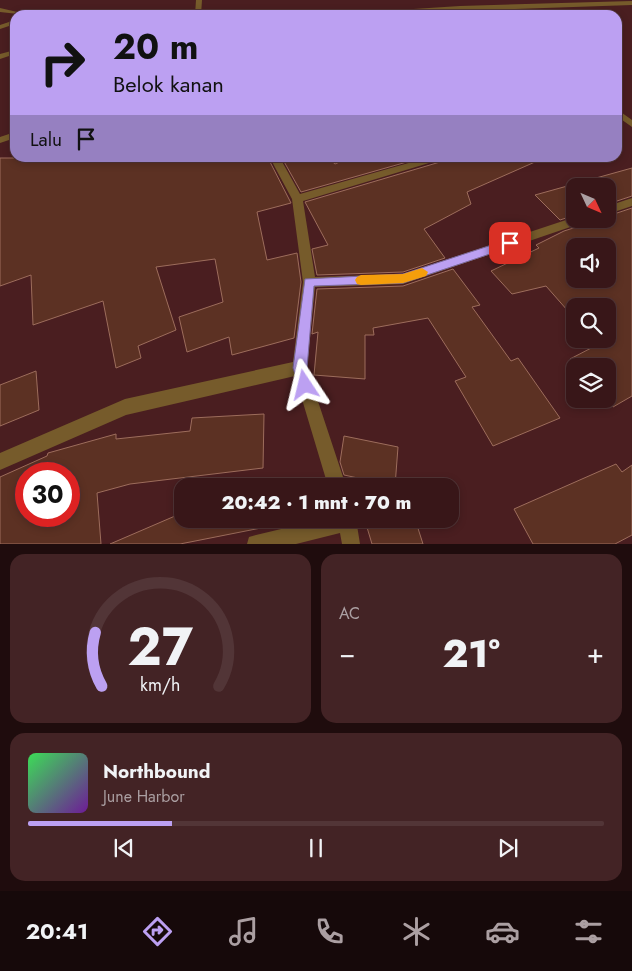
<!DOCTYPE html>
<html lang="id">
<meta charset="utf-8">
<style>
:root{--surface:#381618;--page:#432325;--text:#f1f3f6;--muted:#ab9fa2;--line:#523537;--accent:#bca0f2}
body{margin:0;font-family:Jost,sans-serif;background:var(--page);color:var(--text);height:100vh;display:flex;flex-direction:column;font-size:19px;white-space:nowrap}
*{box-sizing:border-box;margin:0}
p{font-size:16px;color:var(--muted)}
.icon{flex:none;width:28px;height:28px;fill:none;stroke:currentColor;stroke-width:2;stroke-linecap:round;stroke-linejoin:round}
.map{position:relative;height:544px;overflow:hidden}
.panel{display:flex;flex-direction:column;gap:10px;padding:10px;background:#1f0c0d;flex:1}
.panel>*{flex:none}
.guide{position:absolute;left:10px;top:10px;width:612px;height:152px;border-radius:15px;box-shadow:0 2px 8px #0003,0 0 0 1px var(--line);background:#bca0f2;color:#111;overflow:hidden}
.needle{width:32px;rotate:134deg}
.controls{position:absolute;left:566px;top:178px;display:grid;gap:10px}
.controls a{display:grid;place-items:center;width:50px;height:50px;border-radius:10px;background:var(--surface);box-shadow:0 2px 8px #0003,0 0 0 1px var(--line);font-size:25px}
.speed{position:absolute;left:15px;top:462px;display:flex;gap:10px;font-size:25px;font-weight:700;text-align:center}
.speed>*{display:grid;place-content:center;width:65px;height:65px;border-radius:50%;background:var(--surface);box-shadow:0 2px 8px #0003,0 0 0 1px var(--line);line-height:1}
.speed .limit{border:8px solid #d22;background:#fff;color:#111}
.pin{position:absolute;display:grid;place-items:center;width:42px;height:42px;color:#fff;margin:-21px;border-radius:10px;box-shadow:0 2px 8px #0006}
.me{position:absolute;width:55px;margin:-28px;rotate:350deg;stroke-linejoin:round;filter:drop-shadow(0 0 4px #0008)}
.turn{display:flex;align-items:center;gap:18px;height:105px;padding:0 20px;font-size:22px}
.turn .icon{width:65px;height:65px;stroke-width:2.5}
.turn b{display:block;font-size:35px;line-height:42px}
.then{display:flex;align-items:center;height:48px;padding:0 20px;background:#0003;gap:10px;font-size:19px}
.big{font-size:38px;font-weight:800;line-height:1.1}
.panel .card{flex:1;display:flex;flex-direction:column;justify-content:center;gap:8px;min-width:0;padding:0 18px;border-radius:15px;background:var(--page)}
.panel .dial{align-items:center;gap:0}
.dial svg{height:130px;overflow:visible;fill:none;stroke:var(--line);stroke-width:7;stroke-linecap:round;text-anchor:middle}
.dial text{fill:var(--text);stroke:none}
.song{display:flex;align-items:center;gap:15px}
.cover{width:60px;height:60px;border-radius:8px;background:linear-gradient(135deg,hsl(130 70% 55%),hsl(280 70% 35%))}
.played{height:5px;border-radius:2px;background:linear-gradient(90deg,var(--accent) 25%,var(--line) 25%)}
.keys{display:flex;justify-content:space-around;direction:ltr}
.heat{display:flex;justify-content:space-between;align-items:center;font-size:28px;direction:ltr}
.panel .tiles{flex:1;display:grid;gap:10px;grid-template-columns:1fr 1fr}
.card:last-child{grid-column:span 2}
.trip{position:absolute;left:174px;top:478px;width:285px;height:50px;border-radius:15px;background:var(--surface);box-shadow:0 2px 8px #0003,0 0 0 1px var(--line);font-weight:800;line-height:50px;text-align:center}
.dock{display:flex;height:80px;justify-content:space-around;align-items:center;background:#16090a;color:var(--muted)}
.dock .icon{width:35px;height:35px}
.dock .on{color:var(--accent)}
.dock b{font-size:22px;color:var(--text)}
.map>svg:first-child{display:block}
.building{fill:#5c3123;stroke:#9d6d5c;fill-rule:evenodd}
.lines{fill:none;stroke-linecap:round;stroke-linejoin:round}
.minor{fill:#765b2b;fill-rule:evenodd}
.route{fill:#bca0f2;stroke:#7a689d}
.slow{fill:#f59e0b}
</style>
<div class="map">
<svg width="632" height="544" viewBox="0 0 632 544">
<rect width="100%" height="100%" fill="#4a1e20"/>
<path class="building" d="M0,158H268L291,203L257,212L267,260L297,253L301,282L294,338L232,355L229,337L187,352L179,317L223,302L215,259L156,267L176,330L138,346L141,358L116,368L103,301L33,325L31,275L0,286Z
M282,158H328L335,164L349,158H421L301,192Z
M442,158H544L467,192L471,204L424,229L445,258L403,272L317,275L312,249L328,245L305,202L440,162Z
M632,168V196L608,204V186H575V215L560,220L535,195Z
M632,208V396L613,407L605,399H608V366H576L570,359L597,345L592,339H608V306H575V319L546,286L512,294L491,271L539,248L536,245L564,231L586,224L589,219H608V216ZM575,246H608V279H575Z
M453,269L480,305L472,307L511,361L518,358L560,418L493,446L455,381L466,377L428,318L373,328L374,335H365V379L314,375L318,332L312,334L317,289L403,286Z
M36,371L39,410L0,426V385Z
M264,414L263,468L130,484L97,493L101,544H0V477L47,456L48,453L116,434V439L190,431L192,418ZM26,474H69V516H26Z
M344,436L398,447L395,486L344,475L340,462Z
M616,464L622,472L632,465V535L615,544H533L514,509Z
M182,513V519H261V528L180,544H110Z
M382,519H415L423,544H372L366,524Z"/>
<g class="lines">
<path class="minor" d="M196,0H202L201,15H195Z
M632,1V5L348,15L351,13L460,6Z
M0,8L26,14L27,15L0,12Z
M15,20V24L0,29V25Z
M15,50V54L0,59V54Z
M618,110L632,120V127L618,117Z
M15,132V138L0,143V137Z
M270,158H280L300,194L426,158H440L439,160L303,201L315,277L403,274L575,217V219H587L585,222L403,284L315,287L307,368L346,486H328L295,376L126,415L0,470V453L125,399L293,362L303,282L292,199Z
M632,198V206L608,214V206Z
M323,519H356L360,544H342L340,533L296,544H247L249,537L256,535Z"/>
</g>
<path class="route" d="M510,239L514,240L516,243L514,246L403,283L314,286L307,368L312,385L310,389L305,391L300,389L293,368L305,279L403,274Z"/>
<path class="slow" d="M422,268L428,272L426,276L403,283L361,285L357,284L355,280L357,277L361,275L403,274Z"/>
</svg>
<div class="controls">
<a><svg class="needle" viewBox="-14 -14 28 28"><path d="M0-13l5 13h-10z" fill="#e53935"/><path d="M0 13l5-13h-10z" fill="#ab9fa2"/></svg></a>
<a><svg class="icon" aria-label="sound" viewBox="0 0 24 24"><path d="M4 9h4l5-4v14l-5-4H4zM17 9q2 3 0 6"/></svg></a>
<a><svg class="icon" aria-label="search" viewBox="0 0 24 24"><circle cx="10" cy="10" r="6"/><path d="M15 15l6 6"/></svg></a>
<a><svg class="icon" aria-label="layers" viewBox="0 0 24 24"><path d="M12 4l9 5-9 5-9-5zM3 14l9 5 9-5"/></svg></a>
</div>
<div class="speed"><div class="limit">30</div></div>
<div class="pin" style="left:510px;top:243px;background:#d93025"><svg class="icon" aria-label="arrive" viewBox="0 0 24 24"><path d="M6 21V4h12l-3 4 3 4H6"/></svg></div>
<svg class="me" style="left:305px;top:385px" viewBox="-20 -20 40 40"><path d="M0-17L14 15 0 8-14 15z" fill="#bca0f2" stroke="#fff" stroke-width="4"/></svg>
<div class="trip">20:42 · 1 mnt · 70 m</div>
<div class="guide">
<div class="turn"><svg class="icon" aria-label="right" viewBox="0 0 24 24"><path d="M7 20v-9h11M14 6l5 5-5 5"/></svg><div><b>20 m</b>Belok kanan</div></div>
<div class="then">Lalu<svg class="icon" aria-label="arrive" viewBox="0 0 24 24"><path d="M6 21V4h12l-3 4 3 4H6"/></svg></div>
</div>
</div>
<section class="panel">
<div class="tiles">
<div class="card dial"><svg viewBox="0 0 100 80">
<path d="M14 69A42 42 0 1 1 86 69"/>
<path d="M14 69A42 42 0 0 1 10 36" stroke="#bca0f2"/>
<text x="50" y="56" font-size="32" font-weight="700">27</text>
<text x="50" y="72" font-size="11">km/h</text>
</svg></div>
<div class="card"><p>AC</p>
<div class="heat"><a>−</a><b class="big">21°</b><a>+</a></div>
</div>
<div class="card">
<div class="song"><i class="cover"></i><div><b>Northbound</b><p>June Harbor</p></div></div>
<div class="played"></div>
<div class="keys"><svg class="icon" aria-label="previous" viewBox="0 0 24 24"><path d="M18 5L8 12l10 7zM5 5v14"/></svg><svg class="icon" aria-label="pause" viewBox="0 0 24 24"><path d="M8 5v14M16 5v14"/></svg><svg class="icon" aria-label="next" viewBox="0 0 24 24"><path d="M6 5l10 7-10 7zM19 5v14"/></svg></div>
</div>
</div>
</section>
<nav class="dock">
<b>20:41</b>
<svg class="icon on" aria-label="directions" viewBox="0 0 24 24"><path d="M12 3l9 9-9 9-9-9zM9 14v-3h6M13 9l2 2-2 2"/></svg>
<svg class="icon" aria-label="music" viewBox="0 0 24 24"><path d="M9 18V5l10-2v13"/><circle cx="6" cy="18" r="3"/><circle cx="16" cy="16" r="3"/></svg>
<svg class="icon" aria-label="phone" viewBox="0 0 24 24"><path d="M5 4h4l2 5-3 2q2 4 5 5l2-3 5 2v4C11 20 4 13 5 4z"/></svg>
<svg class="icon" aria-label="climate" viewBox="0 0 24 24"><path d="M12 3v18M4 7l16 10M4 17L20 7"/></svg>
<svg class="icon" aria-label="car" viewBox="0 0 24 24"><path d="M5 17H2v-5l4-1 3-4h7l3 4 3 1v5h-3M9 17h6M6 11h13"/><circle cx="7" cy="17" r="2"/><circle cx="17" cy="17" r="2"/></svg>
<svg class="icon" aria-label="filters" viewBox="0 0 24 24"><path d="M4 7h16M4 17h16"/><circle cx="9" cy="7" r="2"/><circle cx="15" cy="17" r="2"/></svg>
</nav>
